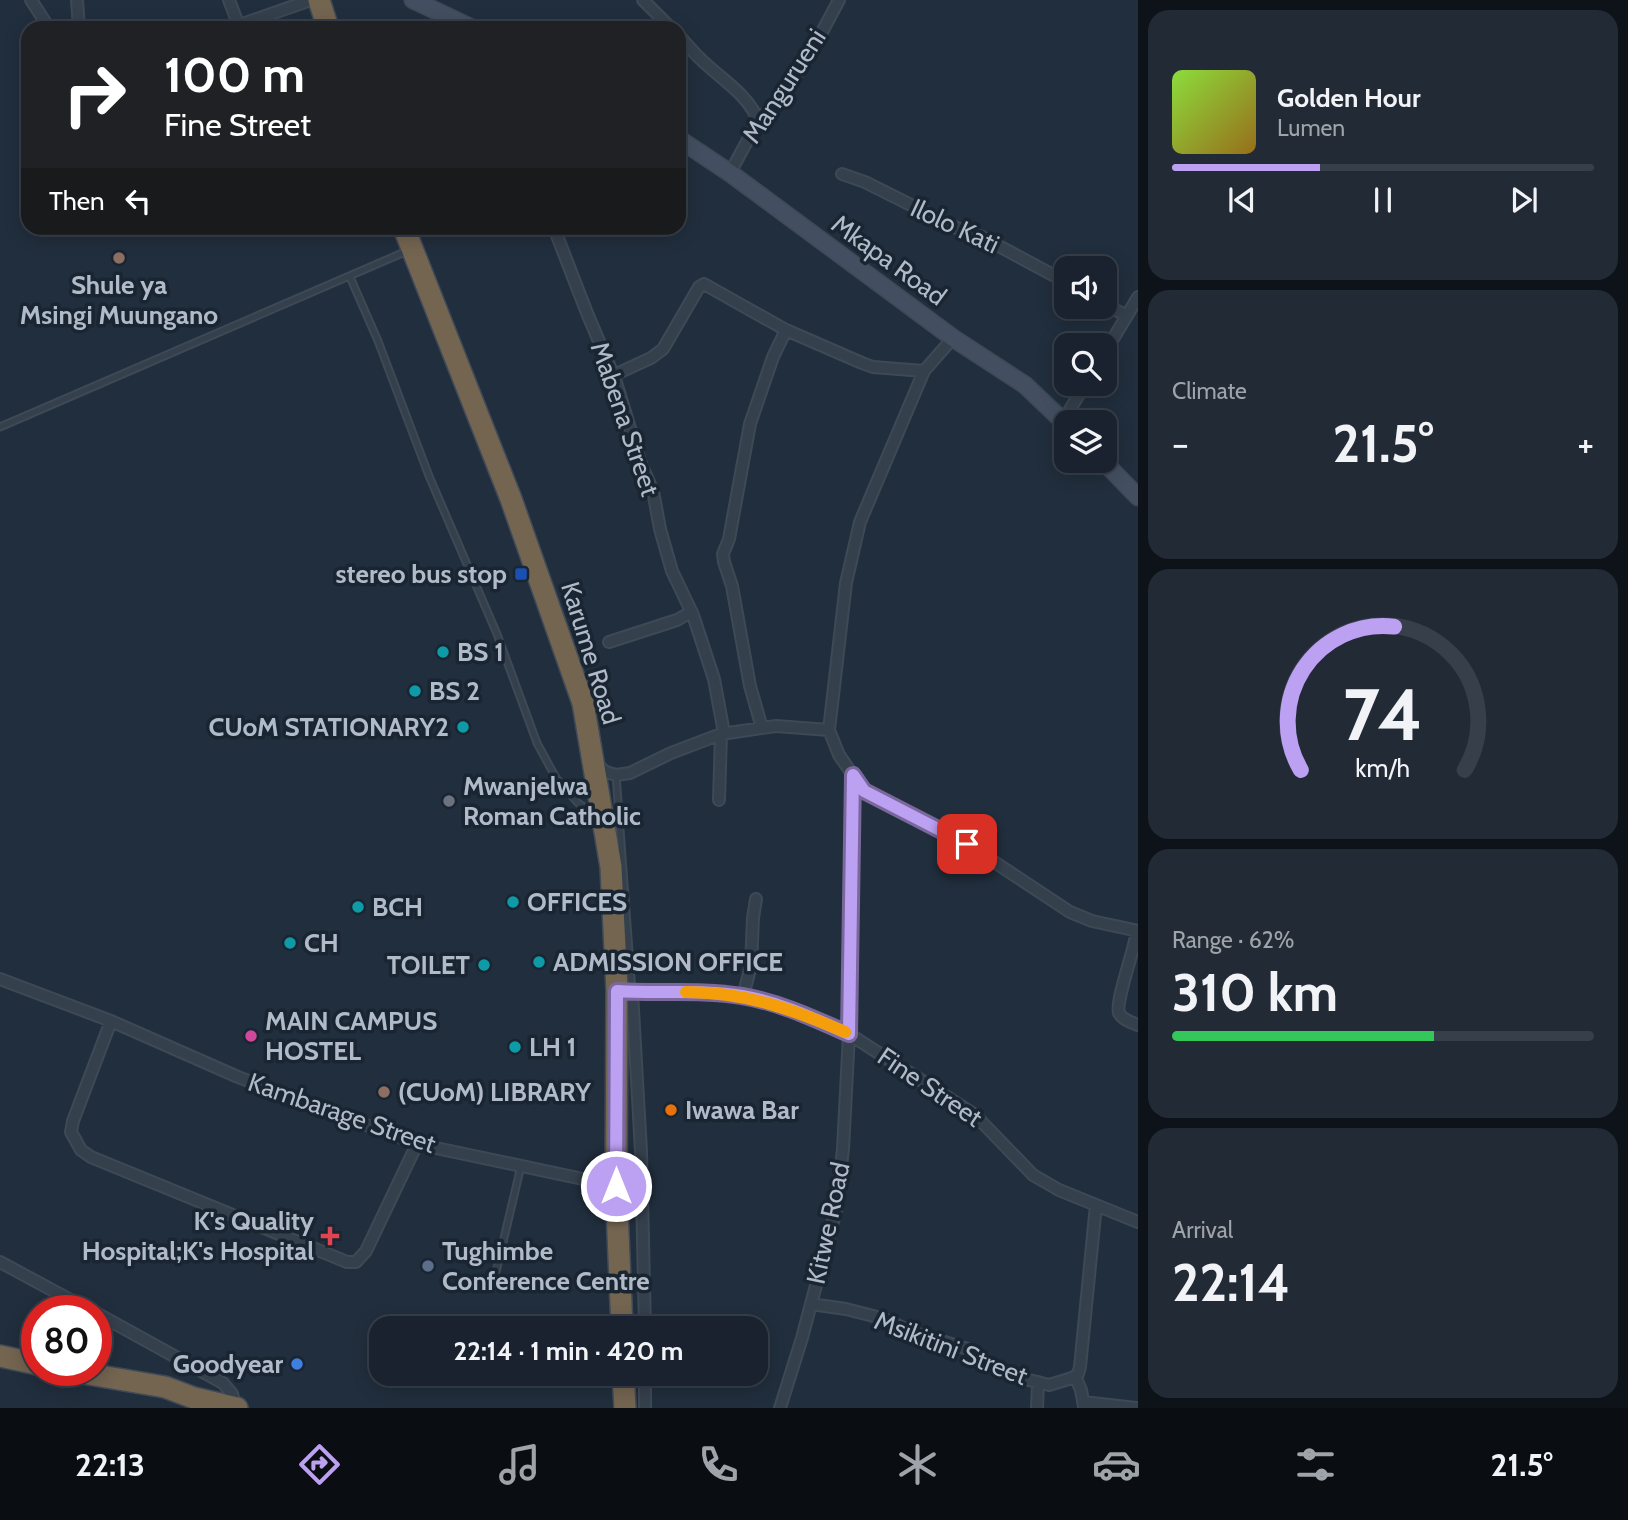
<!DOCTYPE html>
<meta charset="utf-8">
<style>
:root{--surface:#19222e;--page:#222a36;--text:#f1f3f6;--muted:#9fa4aa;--line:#373f4a;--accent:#bca0f2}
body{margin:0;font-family:Cabin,sans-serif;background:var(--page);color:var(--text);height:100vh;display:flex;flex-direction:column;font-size:26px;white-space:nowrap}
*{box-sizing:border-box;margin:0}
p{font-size:23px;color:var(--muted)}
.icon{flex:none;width:38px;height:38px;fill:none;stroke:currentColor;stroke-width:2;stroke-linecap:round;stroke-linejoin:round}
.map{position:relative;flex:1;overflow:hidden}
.sheet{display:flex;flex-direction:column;gap:10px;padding:10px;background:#0e1319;width:490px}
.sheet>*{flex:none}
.banner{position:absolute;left:21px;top:21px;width:665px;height:214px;border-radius:21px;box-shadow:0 4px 18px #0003,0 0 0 2px var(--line);background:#202124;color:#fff;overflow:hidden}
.controls{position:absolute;left:1054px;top:256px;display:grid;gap:14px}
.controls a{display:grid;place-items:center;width:63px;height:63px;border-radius:14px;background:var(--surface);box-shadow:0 4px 18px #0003,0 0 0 2px var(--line);font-size:35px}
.speed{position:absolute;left:21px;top:1295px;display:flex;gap:14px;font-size:35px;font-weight:700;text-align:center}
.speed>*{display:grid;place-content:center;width:91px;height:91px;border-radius:50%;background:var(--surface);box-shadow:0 4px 18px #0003,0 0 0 2px var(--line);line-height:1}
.speed .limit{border:10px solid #d22;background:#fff;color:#111}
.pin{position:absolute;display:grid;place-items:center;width:60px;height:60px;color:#fff;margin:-30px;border-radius:14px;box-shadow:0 4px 10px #0006}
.me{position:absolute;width:77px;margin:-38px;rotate:0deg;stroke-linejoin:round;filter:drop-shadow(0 0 5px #0008)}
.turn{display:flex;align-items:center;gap:24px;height:147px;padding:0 28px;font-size:32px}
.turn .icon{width:91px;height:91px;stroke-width:2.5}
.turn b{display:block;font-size:49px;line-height:60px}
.then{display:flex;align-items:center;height:66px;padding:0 28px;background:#0003;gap:14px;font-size:26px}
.big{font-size:52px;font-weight:700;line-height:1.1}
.sheet .tile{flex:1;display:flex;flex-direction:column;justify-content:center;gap:10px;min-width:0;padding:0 24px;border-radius:21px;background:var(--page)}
.sheet .dial{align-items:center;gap:0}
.dial svg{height:182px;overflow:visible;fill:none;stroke:var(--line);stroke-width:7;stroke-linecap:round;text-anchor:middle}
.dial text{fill:var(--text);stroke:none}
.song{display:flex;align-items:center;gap:21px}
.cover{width:84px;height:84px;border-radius:10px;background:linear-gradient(135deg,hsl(90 70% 55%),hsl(40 70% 35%))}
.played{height:7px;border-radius:4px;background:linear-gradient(90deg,var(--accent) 35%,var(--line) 35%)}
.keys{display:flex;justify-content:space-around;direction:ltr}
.heat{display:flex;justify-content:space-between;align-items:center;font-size:38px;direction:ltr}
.charge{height:10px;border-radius:5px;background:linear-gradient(90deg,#34c759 62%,var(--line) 0)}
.trip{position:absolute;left:369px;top:1316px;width:399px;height:70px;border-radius:21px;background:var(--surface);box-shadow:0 4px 18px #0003,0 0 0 2px var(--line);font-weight:700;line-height:70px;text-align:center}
.tab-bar{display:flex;height:112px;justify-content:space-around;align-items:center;background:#0a0e12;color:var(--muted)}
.tab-bar .icon{width:49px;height:49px}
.tab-bar .current{color:var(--accent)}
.tab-bar b{font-size:32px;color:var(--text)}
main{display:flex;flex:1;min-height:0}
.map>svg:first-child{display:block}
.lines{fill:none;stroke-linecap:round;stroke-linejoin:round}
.lane-casing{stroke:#3e4956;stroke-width:9}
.street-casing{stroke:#3e4956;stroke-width:14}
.secondary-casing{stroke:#3e4956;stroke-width:19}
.highway-casing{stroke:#404a58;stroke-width:24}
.lane{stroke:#35404d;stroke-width:5}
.street{stroke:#35404d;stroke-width:10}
.secondary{stroke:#434f60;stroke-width:16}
.highway{stroke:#746551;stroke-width:21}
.route-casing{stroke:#7a689d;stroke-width:18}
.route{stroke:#bca0f2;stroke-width:12}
.slow{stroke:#f59e0b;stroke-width:12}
.education-dot{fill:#8d6e63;stroke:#1a2532;stroke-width:2.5}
.transit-dot{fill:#1a4fb4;stroke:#1a2532;stroke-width:2.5}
.culture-dot{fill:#0f9aa8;stroke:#1a2532;stroke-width:2.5}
.worship-dot{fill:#6b7280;stroke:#1a2532;stroke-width:2.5}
.hotel-dot{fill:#d1479c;stroke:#1a2532;stroke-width:2.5}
.food-dot{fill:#e8710a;stroke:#1a2532;stroke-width:2.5}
.health-dot{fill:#e0444e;stroke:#1a2532;stroke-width:2.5}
.service-dot{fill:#5c6f8a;stroke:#1a2532;stroke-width:2.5}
.shop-dot{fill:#3f7fe0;stroke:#1a2532;stroke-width:2.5}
.labels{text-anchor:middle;stroke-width:7;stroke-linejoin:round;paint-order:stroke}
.street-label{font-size:26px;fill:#b0bac9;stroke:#1a2532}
.poi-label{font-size:26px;font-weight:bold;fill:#b0bac9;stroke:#1a2532;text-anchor:start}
</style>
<main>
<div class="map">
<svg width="1138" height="1408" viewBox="0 0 1138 1408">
<rect width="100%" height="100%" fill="#212e3d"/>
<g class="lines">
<g class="lane-casing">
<path id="lane" d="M350,277L378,341L429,476L497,634L537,743L556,778L578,803L595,814
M0,427L407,251
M616,775L632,992
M492,1289L521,1166"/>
</g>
<g class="street-casing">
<path id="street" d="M31,0L49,28
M77,0L79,28
M229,0L239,26
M643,0L671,28
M231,28L311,0
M679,36C688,45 696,56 706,64C724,81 750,97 758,121
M730,173L758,121L785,92L813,49L839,0
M842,174L865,182L965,232L982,237L1066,282
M554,228L587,313L615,379L641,464L653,491L660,529L672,571L693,615L714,679L724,733
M1104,304L1127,316
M953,338L924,371L860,522L846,583L829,730L839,755L864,791L967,844L1070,912L1092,921L1138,931
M1104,354L1138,297
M614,375L651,358L663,349L699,287L704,284L786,330L862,363L873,367L924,371
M1063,421L1086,383
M609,642L677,620L691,612
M762,728L750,686L732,586L724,562L723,554L729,539L750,424L773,357L786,330
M596,764L606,772L616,775L630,773L671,753L721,734L776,726L829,730
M719,800L721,734
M1137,931C1135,948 1115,1002 1119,1013C1122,1019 1132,1023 1138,1025
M0,979L111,1021L238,1077L417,1144L616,1186
M617,991L695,992L743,996L794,1010L849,1034L975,1115L1033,1175L1059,1190L1138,1222
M632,992L641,1151L645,1328
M743,996L751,966L753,918L756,899
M111,1021L73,1121L71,1132L81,1150L91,1157L347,1262H356L366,1251L417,1144
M0,1262L91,1311
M811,1304L846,1309L881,1318L915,1333L968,1349L986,1364L1017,1377L1049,1385L1072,1378L1078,1374L1080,1367L1096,1205
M96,1313L223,1383L232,1394L236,1408
M1075,1376L1081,1390L1084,1407
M1083,1402L1136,1408
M645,1408V1374
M780,1408L802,1338L836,1210L843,1149L849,1034L853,775
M1037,1408L1038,1382"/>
</g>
<g class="secondary-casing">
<path id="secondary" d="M413,0L472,28
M679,139L730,173L953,338L1025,385L1066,424
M1102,460L1138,497"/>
</g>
<g class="highway-casing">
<path id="highway" d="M319,0L328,28
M404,228L511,499L583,703L611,867L617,991L616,1186L622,1328
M0,1356L37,1364
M65,1370L165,1387L194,1398L237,1408
M623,1374L625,1408"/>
</g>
<use href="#lane" class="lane"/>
<use href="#street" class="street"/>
<use href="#secondary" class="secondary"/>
<use href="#highway" class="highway"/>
</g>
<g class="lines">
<g class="route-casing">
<path id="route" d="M616,1186L617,991C658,994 700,989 742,996C779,1002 815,1019 849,1034L853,775L864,791L967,844"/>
</g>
<use href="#route" class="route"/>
<path class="slow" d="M686,992C745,992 792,1009 845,1032"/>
</g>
<g class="education-dot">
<circle cx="119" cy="258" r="7"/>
<circle cx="384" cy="1092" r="7"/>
</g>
<rect class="transit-dot" x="514" y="567" width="14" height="14" rx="3.5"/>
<g class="culture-dot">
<circle cx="443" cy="652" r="7"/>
<circle cx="415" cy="691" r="7"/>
<circle cx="463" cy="727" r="7"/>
<circle cx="513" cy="902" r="7"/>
<circle cx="358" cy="907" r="7"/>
<circle cx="290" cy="943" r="7"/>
<circle cx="539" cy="962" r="7"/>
<circle cx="484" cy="965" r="7"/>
<circle cx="515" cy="1047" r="7"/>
</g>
<circle class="worship-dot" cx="449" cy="801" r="7"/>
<circle class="hotel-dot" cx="251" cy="1036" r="7"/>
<circle class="food-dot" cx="671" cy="1110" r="7"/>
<path class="health-dot" d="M326.5 1225.5h7v7h7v7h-7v7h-7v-7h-7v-7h7z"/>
<circle class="service-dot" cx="428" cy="1266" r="7"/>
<circle class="shop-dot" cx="297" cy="1364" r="7"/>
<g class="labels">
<g class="street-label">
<text transform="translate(784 86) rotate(-57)" y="9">Mangurueni</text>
<text transform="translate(955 226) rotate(25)" y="9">Ilolo Kati</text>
<text transform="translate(889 260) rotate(36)" y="9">Mkapa Road</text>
<text transform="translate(625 419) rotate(71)" y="9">Mabena Street</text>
<text transform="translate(591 653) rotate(73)" y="9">Karume Road</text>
<text transform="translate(930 1087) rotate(34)" y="9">Fine Street</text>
<text transform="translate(342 1113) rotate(19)" y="9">Kambarage Street</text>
<text transform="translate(828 1223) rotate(-78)" y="9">Kitwe Road</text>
<text transform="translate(951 1348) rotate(21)" y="9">Msikitini Street</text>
</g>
<g class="poi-label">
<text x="119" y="294" text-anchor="middle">Shule ya<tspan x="119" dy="30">Msingi Muungano</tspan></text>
<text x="507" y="583" text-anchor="end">stereo bus stop</text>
<text x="457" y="661">BS 1</text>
<text x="429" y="700">BS 2</text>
<text x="449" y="736" text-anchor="end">CUoM STATIONARY2</text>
<text x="463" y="795">Mwanjelwa<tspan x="463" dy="30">Roman Catholic</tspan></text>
<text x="527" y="911">OFFICES</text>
<text x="372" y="916">BCH</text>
<text x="304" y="952">CH</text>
<text x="553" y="971">ADMISSION OFFICE</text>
<text x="470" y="974" text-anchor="end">TOILET</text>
<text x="265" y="1030">MAIN CAMPUS<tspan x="265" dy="30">HOSTEL</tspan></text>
<text x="529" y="1056">LH 1</text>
<text x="398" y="1101">(CUoM) LIBRARY</text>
<text x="685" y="1119">Iwawa Bar</text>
<text x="314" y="1230" text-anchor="end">K's Quality<tspan x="314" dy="30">Hospital;K's Hospital</tspan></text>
<text x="442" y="1260">Tughimbe<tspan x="442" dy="30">Conference Centre</tspan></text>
<text x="283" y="1373" text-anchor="end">Goodyear</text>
</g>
</g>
</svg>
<div class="controls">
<a><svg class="icon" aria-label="sound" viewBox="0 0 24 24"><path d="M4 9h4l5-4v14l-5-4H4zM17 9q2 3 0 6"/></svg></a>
<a><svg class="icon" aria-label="search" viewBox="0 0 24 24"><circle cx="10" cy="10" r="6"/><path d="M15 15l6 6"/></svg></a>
<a><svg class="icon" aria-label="layers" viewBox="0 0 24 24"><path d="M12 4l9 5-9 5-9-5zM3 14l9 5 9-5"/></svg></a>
</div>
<div class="speed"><div class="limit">80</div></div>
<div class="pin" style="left:967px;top:844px;background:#d93025"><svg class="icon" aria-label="arrive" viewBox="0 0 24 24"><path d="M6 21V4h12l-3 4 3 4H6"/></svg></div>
<svg class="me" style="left:616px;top:1186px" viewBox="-20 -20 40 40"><circle r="17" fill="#bca0f2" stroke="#fff" stroke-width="3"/><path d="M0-11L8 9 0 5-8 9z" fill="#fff"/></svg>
<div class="trip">22:14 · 1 min · 420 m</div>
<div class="banner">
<div class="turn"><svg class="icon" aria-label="right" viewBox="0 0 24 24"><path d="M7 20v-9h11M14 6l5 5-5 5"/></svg><div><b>100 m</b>Fine Street</div></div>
<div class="then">Then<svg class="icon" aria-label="left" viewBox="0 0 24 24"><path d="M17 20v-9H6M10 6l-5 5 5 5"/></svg></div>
</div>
</div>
<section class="sheet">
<div class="tile">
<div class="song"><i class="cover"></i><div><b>Golden Hour</b><p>Lumen</p></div></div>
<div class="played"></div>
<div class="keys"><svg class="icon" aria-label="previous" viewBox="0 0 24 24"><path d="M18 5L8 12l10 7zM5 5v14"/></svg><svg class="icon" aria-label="pause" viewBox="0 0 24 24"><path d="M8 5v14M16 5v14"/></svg><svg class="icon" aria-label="next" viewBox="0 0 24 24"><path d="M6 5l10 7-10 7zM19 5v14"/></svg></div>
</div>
<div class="tile"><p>Climate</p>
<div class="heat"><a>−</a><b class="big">21.5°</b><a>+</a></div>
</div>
<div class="tile dial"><svg viewBox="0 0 100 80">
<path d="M14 69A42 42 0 1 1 86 69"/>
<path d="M14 69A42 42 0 0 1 55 6" stroke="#bca0f2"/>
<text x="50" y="56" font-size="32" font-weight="700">74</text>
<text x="50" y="72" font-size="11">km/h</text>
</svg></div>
<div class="tile"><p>Range · 62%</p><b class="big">310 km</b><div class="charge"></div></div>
<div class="tile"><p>Arrival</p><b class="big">22:14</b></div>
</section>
</main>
<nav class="tab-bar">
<b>22:13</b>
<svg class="icon current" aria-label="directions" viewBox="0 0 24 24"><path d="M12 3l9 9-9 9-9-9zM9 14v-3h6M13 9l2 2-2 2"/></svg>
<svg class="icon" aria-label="music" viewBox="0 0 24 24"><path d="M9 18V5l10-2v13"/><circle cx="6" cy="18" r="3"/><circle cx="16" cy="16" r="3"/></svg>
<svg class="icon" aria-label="phone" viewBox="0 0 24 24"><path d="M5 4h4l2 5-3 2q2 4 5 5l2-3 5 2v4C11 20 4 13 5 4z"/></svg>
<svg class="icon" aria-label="climate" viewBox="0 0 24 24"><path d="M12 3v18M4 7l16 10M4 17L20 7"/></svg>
<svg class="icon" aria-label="car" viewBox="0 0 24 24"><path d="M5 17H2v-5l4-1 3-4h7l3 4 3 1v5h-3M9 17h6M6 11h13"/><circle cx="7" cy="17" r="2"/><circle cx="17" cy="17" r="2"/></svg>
<svg class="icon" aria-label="filters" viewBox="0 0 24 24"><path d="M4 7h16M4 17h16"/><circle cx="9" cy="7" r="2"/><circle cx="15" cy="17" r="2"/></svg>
<b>21.5°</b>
</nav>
